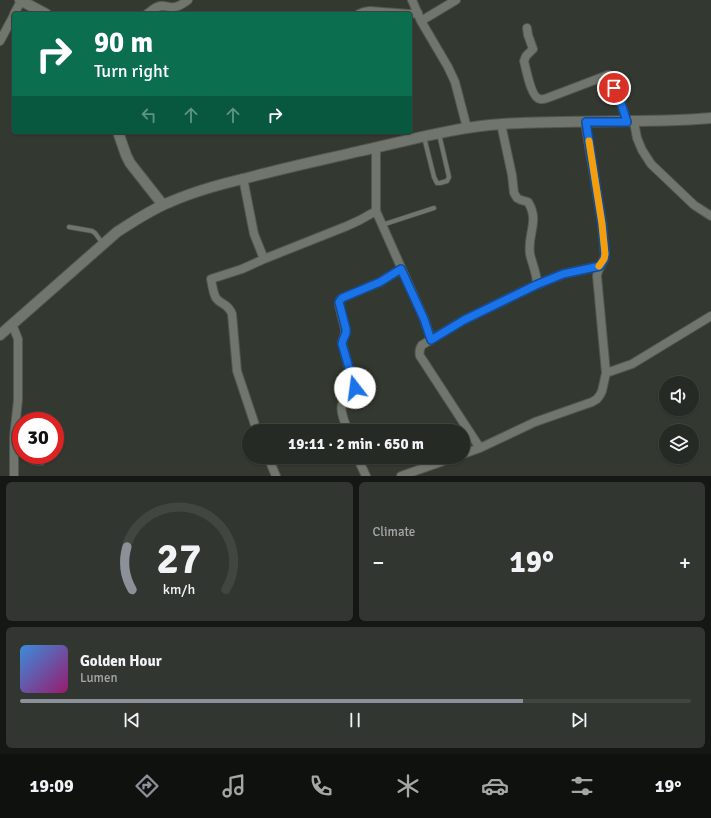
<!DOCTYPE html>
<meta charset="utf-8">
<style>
:root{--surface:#262a24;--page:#323631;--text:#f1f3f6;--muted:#a4a7a6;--line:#424641;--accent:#8c9099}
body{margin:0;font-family:Signika,sans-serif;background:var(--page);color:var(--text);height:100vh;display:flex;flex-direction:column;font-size:15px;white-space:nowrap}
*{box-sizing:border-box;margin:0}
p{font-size:13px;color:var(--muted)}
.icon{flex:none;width:22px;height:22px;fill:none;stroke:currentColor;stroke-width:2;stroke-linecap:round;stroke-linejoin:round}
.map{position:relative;height:476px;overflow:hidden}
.panel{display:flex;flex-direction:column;gap:6px;padding:6px;background:#151714;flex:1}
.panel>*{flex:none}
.top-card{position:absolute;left:12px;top:12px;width:400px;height:122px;border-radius:4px;box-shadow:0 1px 3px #0004,0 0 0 1px var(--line);background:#0b6e4f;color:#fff;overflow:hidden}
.buttons{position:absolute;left:659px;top:376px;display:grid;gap:8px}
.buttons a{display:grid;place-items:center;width:40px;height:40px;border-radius:50%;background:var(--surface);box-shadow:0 1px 3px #0004,0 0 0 1px var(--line);font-size:20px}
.speed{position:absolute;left:12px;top:412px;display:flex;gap:8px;font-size:20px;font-weight:700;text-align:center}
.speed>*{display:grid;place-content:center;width:52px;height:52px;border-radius:50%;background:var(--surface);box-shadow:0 1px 3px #0004,0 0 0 1px var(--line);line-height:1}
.speed .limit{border:6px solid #d22;background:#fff;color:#111}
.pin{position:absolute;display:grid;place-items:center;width:34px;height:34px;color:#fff;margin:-17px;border:2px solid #fff;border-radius:50%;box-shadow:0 1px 4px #0007}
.me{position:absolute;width:44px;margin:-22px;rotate:345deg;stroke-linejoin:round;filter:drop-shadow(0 0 3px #0008)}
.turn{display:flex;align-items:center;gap:14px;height:84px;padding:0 16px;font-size:18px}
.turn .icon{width:52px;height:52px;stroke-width:2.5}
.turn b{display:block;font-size:28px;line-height:34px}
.lanes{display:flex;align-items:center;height:38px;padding:0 16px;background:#0003;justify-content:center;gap:20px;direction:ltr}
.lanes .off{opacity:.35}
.big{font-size:30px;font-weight:700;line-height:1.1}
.panel .widget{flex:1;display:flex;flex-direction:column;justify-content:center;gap:6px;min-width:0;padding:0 14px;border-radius:6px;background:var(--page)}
.panel .dial{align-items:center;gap:0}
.dial svg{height:104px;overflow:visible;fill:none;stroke:var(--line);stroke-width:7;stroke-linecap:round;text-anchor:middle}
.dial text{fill:var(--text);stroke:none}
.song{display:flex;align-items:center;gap:12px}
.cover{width:48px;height:48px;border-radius:6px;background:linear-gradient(135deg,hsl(210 70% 55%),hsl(320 70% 35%))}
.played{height:4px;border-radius:2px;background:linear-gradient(90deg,var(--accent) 75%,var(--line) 75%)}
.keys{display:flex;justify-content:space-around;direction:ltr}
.heat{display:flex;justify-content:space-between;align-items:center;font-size:22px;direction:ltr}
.panel .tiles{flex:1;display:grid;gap:6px;grid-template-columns:1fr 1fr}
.widget:last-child{grid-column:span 2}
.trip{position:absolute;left:242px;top:424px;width:228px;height:40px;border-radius:20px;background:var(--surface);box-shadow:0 1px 3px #0004,0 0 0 1px var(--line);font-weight:700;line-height:40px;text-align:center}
.tabs{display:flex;height:64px;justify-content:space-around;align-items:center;background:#0f110e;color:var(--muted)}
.tabs .icon{width:28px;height:28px}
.tabs .current{color:var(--accent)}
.tabs b{font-size:18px;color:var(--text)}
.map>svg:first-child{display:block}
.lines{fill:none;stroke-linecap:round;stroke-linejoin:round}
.lane-casing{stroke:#52564f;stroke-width:5.5}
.street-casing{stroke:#52564f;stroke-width:10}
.secondary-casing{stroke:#52564f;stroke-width:12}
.lane{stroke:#70766d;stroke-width:4}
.street{stroke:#70766d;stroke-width:8}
.secondary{stroke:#70766d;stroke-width:10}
.route-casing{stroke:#114b97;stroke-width:10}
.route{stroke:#1a73e8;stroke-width:7}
.slow{stroke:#f59e0b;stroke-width:7}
</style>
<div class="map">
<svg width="711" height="476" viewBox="0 0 711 476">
<rect width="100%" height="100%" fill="#333830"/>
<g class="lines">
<g class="lane-casing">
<path id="lane" d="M424,137L434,177L437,183H440L447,181L449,177L439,134
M382,225L434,208
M69,227L92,231L95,233L103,244
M23,455C28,462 34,463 42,463"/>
</g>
<g class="street-casing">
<path id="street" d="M412,0L421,21L448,67L455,82L467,128
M14,14L21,1
M147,14C152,10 157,5 164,6C167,6 170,8 174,7C179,7 184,3 188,0
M359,14L364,12L370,11L409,14L418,13
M421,21L456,0
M527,28L528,35L533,49L526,56L524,61C526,68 531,98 540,99C543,100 547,98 550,97L608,75L620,100L627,122
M0,41L14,15
M634,122L637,138L642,150L651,164L694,205L711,216
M501,124L512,175L514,193L517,198L521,200L528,202C540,221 527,234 530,254C532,264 537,273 537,284
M376,148V211L424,319L431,339
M243,178L254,234L264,259
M12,324L18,339V400L14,437V476
M606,373L632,364L711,316
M257,431L237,371L232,314C228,303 221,305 216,298C213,293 212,284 211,279L242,269L264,259L347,226L360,220L376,211
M348,431C345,422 337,407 345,399C348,396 352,394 355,391L342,343C343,338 346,334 345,329L339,305L340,300L342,298L380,282L401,269
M480,448L420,356C419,352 419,349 422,345L464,320L536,285L563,274L600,266
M463,454L480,448L535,422L592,402L597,399L600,395L602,391L606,373L597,276C598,267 604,263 605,255L602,223L585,122
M268,457L276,476
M357,457L366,476
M401,476L455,457"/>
</g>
<g class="secondary-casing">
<path id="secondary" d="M20,0L46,14
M118,132L126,155L130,163L163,205
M0,335L117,232C134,221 152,209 170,202C195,191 221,184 247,178C284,168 322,160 360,151C407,141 454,127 502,124C572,119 641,124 711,118"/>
</g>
<use href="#lane" class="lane"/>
<use href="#street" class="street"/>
<use href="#secondary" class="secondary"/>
</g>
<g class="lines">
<g class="route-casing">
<path id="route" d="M355,388L342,344L343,340L346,333V329L339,302L342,298L380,282L401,269L424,319L431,340L464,320L536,285L563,274L600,266L604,259L605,254L602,224L586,122H627L620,100L614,88"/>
</g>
<use href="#route" class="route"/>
<path class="slow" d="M589,141L602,224L605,254L604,259L599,266"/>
</g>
</svg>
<div class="buttons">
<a><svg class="icon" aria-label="sound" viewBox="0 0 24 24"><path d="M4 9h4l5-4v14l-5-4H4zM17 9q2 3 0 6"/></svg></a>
<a><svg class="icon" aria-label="layers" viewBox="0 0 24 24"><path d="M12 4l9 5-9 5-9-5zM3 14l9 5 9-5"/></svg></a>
</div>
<div class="speed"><div class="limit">30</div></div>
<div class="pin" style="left:614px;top:88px;background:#d93025"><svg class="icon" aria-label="arrive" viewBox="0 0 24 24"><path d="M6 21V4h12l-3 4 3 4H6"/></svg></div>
<svg class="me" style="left:355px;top:388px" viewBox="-20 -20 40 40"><circle r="19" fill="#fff"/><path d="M0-13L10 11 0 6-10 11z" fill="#1a73e8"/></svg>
<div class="trip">19:11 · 2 min · 650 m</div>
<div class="top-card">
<div class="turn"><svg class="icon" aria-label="right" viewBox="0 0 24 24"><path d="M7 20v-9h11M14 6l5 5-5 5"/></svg><div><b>90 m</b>Turn right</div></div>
<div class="lanes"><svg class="icon off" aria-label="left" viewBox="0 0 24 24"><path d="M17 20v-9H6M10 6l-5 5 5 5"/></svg><svg class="icon off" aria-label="ahead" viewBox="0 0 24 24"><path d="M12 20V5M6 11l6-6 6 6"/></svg><svg class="icon off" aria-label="ahead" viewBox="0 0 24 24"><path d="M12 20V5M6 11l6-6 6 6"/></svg><svg class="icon" aria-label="right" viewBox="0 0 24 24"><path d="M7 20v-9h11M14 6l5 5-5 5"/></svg></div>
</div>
</div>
<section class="panel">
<div class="tiles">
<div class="widget dial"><svg viewBox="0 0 100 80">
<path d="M14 69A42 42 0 1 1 86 69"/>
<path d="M14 69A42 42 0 0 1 10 36" stroke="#8c9099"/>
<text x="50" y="56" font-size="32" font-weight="700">27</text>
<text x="50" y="72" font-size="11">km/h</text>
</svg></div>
<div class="widget"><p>Climate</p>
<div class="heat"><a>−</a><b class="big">19°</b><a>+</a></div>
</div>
<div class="widget">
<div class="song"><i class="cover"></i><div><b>Golden Hour</b><p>Lumen</p></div></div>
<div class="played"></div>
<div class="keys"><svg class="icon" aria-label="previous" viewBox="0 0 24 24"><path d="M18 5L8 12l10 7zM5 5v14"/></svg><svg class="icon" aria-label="pause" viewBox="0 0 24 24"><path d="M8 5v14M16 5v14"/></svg><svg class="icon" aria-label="next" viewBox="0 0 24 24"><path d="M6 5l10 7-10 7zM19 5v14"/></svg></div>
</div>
</div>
</section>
<nav class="tabs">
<b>19:09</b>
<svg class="icon current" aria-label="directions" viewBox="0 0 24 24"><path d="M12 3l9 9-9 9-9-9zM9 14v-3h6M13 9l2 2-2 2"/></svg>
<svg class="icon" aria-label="music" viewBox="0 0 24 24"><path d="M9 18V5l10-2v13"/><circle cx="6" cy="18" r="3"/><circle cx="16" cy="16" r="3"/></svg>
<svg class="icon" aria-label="phone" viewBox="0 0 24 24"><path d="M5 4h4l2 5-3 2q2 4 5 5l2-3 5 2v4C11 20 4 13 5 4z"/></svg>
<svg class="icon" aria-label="climate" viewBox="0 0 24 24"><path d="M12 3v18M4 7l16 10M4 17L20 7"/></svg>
<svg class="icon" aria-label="car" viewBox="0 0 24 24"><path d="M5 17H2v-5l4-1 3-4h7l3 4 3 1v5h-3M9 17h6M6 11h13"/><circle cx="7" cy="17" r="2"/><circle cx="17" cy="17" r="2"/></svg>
<svg class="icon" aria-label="filters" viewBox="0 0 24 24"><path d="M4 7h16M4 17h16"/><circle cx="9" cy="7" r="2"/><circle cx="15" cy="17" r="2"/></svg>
<b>19°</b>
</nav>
